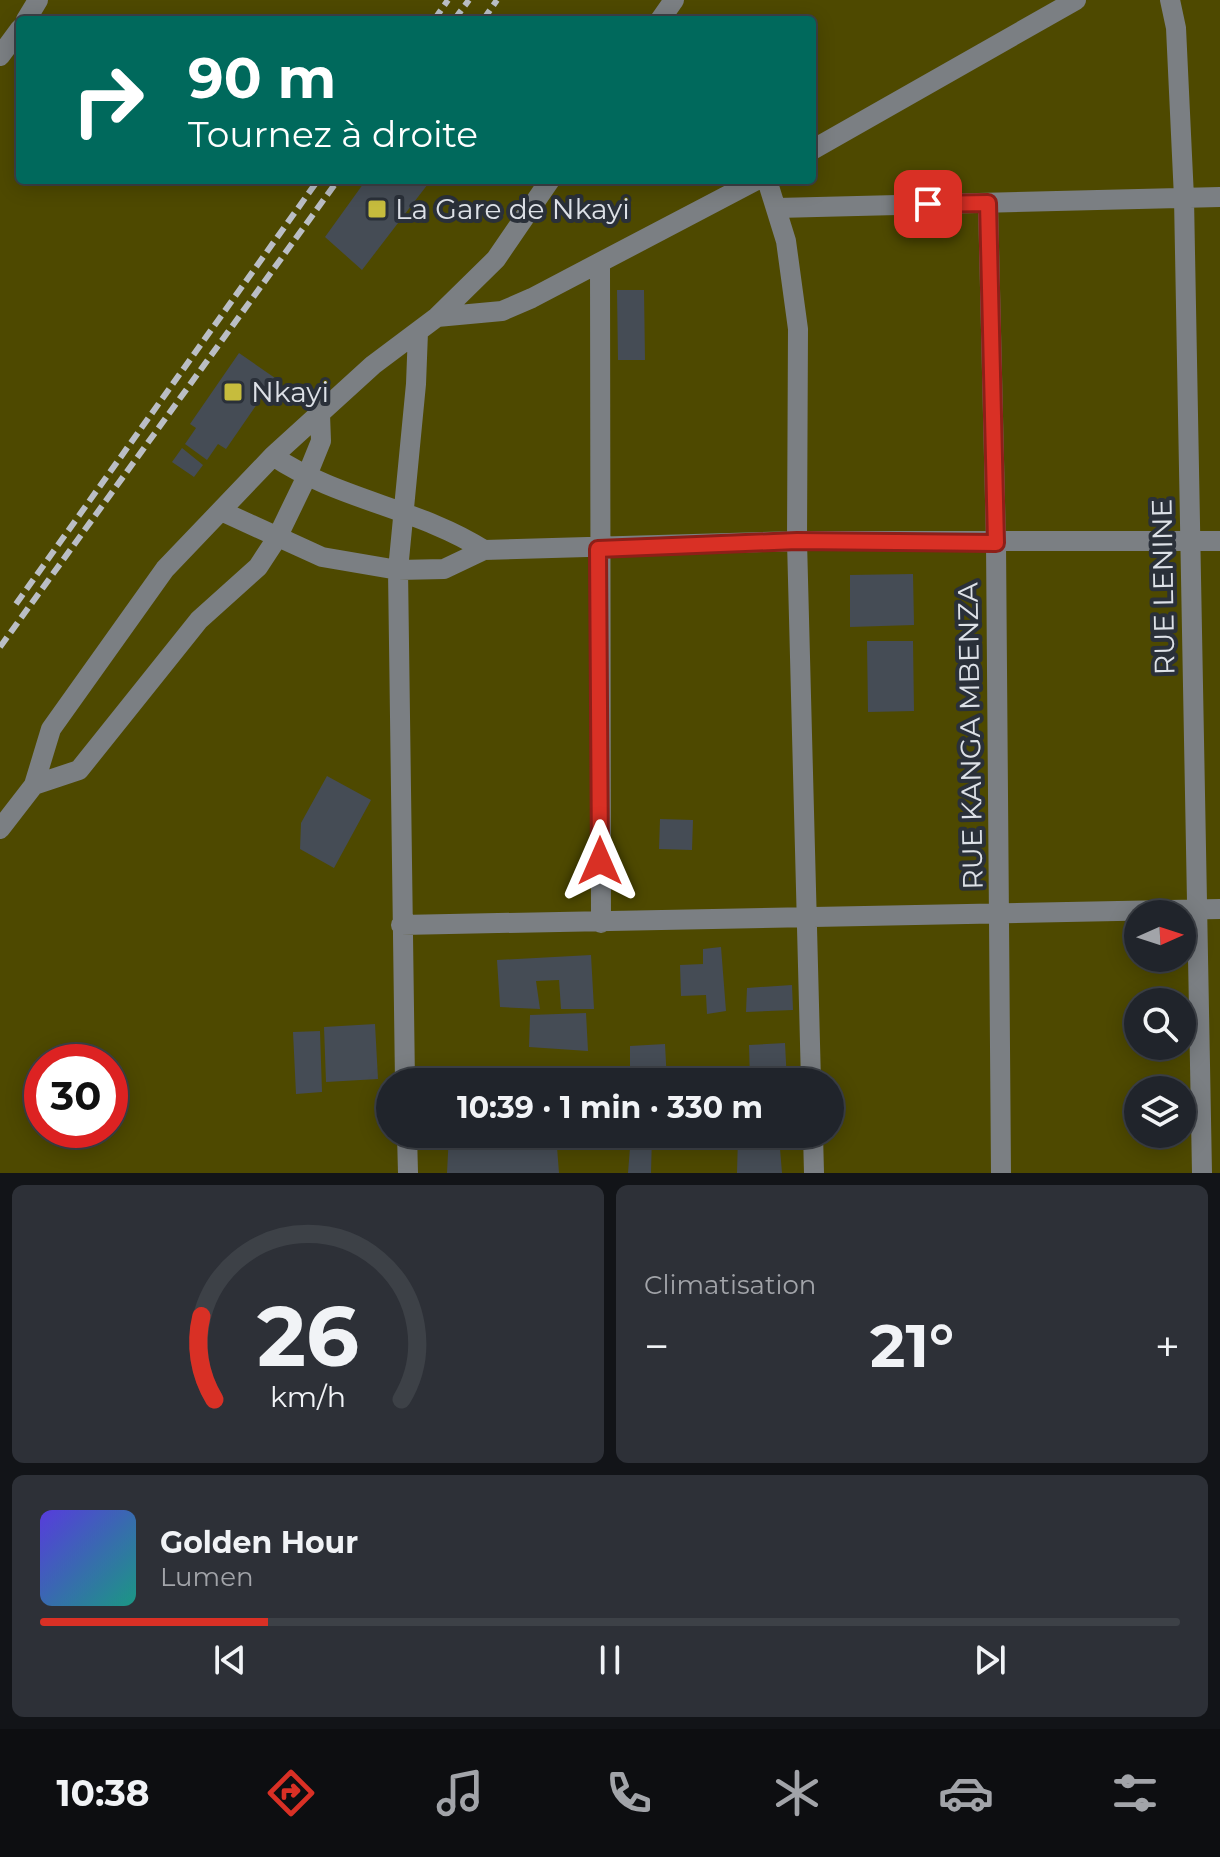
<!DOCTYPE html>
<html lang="fr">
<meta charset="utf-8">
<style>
:root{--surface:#20242b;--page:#2d3037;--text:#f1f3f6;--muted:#a2a4a9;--line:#3d4147;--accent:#d93025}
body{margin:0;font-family:Montserrat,sans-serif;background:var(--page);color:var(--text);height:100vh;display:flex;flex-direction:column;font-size:30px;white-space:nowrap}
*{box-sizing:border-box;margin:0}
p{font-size:26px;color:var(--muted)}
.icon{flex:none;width:44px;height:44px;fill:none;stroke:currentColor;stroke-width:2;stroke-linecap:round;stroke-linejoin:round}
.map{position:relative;height:1173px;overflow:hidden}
.details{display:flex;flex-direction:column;gap:12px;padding:12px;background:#121418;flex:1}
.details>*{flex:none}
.banner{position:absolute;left:16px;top:16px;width:800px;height:168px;border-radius:8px;box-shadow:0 4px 20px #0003,0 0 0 2px var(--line);background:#00695c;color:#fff;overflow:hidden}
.needle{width:52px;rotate:87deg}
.controls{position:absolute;left:1124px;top:900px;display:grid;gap:16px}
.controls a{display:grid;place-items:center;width:72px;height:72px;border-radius:50%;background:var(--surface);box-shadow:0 4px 20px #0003,0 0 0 2px var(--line);font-size:40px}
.speed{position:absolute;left:24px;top:1044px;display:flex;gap:16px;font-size:40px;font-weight:700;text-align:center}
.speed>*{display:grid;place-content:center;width:104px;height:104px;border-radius:50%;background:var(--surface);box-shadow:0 4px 20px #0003,0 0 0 2px var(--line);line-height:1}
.speed .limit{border:12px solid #d22;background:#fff;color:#111}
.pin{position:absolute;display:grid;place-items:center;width:68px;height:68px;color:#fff;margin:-34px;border-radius:16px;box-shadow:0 4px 12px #0006}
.me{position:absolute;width:88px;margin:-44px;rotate:0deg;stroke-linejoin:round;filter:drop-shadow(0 0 6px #0008)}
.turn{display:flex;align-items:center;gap:28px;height:168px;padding:0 40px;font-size:36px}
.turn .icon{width:104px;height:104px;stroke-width:2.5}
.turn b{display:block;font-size:56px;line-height:68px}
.big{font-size:60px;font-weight:700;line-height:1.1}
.details .card{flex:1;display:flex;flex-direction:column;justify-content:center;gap:12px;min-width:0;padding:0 28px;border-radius:12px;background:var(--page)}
.details .dial{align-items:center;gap:0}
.dial svg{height:208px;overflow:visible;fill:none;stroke:var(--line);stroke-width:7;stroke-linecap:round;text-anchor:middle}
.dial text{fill:var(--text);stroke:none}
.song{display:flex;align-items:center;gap:24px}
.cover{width:96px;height:96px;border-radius:12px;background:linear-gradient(135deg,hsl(250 70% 55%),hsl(170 70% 35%))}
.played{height:8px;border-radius:4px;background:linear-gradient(90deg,var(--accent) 20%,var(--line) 20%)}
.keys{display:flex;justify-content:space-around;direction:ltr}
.heat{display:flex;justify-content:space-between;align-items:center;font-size:44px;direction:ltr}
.details .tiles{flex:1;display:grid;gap:12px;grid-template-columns:1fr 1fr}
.card:last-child{grid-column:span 2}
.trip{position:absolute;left:376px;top:1068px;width:468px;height:80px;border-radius:40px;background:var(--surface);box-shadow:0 4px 20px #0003,0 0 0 2px var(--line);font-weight:700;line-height:80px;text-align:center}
.tab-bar{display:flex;height:128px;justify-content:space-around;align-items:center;background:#0d0e11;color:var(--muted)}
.tab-bar .icon{width:56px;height:56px}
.tab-bar .current{color:var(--accent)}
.tab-bar b{font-size:36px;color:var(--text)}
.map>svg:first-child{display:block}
.green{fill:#4e4900;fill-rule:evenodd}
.building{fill:#454c55}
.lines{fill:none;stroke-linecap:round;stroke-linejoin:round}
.minor{stroke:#7b7f83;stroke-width:20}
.rail{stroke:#babec5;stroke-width:6;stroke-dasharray:12 6;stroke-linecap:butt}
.route-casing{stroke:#8d1f18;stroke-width:20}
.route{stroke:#d93025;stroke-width:14}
.poi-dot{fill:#c6bc3d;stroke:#2a3039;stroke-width:3}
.labels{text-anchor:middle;stroke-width:8;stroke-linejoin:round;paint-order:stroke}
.poi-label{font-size:28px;fill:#dde1e7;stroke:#2a3039;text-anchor:start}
.street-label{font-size:28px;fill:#dde1e7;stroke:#2a3039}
</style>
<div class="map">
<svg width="1220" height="1173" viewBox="0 0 1220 1173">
<rect width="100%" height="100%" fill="#2a3039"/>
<path class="green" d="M0,0H1220V1173H0ZM20,20H812V180H20ZM1138,914H1182V958H1138ZM1138,1002H1182V1046H1138ZM42,1062H110V1130H42ZM390,1082H830V1134H390ZM1138,1090H1182V1134H1138Z"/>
<path class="building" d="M366,180H431L362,270L325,237Z
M617,290H644L645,360H618Z
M239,353L275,378L226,449L218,444L207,460L185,444L196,428L190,424Z
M182,448L203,465L194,477L172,462Z
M913,574L914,625L850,627V575Z
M867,641H913L914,711L868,712Z
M327,776L371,800L334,868L300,849L301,823Z
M660,819L693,820L692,850L659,849Z
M721,947L726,1011L707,1014L706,995L681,996L680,965L703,964V949Z
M591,955L594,1009H561L559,980L536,981L540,1009L500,1007L497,960Z
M792,985L793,1010L746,1012L747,988Z
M586,1013L588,1051L529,1047L530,1015Z
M375,1024L378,1079L326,1082L324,1027Z
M320,1031L322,1092L296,1094L293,1032Z
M785,1043L787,1082H750L749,1045Z
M665,1044L667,1082H630V1046Z
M449,1134H556L559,1173H447Z
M631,1135L652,1136L651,1173H628Z
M779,1136L782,1173H737L738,1137Z"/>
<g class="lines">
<path class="minor" d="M1170,0L1176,28L1184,198L1202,1173
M26,20L38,0
M660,20L674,0
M0,56L20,29
M812,150L1076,0
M767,180L786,241L798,329L797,541L811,1082
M988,203L996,543L1001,1173
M777,208L1220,197
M600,264L601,923
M437,317L502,311L532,298L757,180
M273,456C338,500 418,508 484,550
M221,511L322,557L398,570L444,569L484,550L797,541H1220
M34,785L79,770L199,620L258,567L277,538L306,478L321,441L320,414
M0,829L34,785L51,729L165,569L273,456L373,365L437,317L496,259L550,180
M401,925L1220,909
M405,1082L398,570L416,384L418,332
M407,1134L408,1173
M813,1134L814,1173"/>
<path class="rail" d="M434,20L448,0
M454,20L469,0
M483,20L497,0
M16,604L318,180
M0,647L338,180"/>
</g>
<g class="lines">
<g class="route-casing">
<path id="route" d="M600,861L598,549L797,541L996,543L988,203L928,204"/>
</g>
<use href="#route" class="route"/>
</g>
<g class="poi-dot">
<rect x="367" y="199" width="20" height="20" rx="4"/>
<rect x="223" y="382" width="20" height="20" rx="4"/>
</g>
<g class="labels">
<g class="poi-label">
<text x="395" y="219">La Gare de Nkayi</text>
<text x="251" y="402">Nkayi</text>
</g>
<g class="street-label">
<text transform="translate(1163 587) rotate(-91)" y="10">RUE LENINE</text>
<text transform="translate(970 736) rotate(-91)" y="10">RUE KANGA MBENZA</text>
</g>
</g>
</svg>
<div class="controls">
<a><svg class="needle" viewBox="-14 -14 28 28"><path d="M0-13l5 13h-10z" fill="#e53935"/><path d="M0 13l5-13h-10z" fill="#a2a4a9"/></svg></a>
<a><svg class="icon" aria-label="search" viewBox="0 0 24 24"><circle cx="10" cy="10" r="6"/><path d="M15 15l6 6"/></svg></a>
<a><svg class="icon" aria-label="layers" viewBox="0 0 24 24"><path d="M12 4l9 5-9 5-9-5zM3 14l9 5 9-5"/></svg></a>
</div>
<div class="speed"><div class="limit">30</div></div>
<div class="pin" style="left:928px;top:204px;background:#d93025"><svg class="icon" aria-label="arrive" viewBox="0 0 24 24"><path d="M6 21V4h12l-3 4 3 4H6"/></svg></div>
<svg class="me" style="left:600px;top:861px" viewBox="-20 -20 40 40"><path d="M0-17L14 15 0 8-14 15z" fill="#d93025" stroke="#fff" stroke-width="4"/></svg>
<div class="trip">10:39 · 1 min · 330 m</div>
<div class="banner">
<div class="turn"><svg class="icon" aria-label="right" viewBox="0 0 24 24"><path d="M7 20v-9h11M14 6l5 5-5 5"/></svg><div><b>90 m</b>Tournez à droite</div></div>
</div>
</div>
<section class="details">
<div class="tiles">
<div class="card dial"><svg viewBox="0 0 100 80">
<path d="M14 69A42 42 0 1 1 86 69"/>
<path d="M14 69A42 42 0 0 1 9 37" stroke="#d93025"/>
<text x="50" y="56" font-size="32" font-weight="700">26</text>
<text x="50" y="72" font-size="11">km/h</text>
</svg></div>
<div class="card"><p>Climatisation</p>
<div class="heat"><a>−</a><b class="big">21°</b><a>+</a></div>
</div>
<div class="card">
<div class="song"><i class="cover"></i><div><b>Golden Hour</b><p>Lumen</p></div></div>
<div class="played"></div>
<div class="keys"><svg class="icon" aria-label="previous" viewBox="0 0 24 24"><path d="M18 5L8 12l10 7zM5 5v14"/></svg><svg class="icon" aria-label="pause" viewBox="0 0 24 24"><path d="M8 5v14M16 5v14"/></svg><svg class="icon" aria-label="next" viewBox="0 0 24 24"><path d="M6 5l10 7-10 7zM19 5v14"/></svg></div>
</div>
</div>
</section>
<nav class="tab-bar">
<b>10:38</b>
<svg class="icon current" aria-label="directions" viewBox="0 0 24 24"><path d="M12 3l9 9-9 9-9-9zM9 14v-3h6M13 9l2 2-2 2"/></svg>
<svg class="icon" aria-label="music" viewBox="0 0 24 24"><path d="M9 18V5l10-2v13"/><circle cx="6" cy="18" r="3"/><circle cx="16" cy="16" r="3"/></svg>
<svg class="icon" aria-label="phone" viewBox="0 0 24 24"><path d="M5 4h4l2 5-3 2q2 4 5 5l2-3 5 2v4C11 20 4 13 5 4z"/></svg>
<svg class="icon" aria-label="climate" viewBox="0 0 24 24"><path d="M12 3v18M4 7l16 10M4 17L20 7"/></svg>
<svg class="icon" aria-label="car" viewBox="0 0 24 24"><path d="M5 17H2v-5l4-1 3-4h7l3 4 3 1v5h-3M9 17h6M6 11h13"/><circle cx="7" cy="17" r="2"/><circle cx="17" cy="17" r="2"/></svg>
<svg class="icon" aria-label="filters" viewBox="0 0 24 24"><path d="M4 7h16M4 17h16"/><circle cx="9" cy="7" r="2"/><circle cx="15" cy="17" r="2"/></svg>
</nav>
